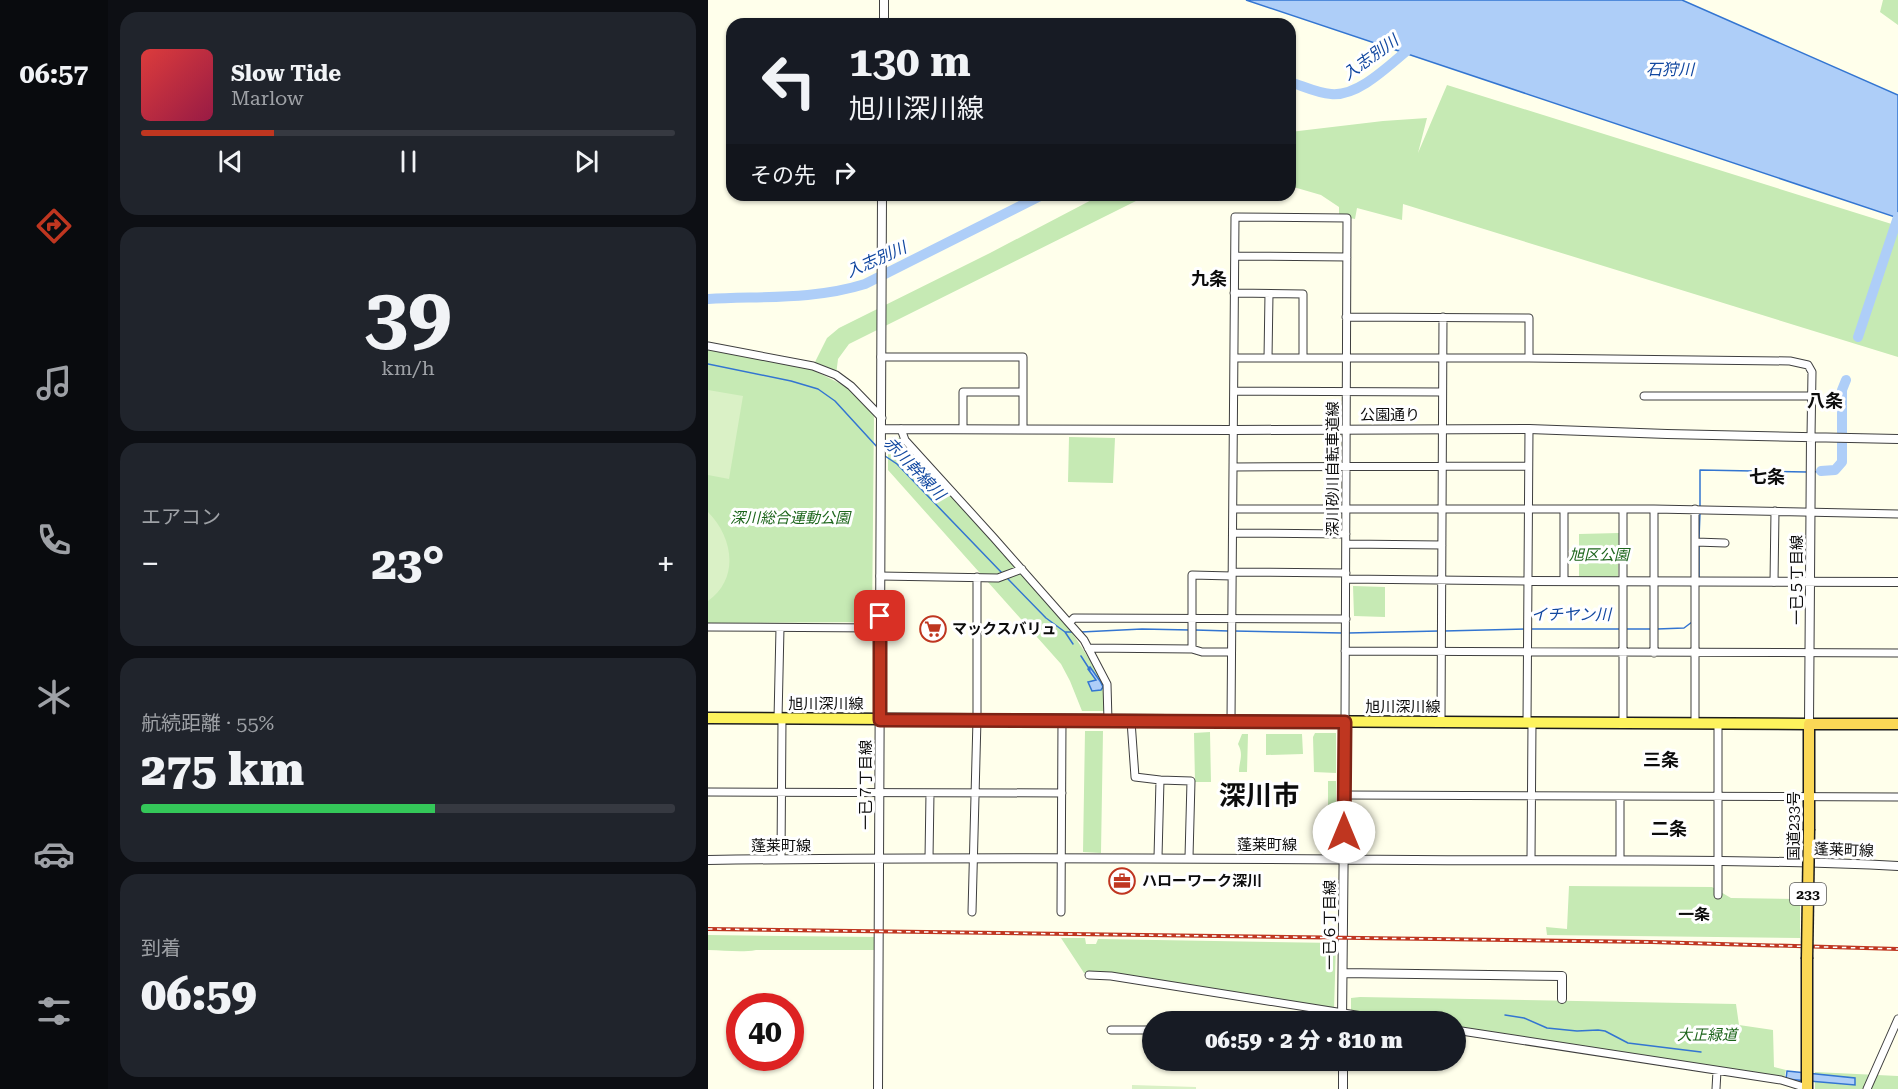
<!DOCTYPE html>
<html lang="ja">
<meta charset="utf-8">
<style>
:root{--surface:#171b24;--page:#20242c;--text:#f1f3f6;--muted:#9ea1a6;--line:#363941;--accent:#bf3620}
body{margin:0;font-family:"Roboto Serif","Noto Sans JP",serif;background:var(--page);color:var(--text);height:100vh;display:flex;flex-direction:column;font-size:22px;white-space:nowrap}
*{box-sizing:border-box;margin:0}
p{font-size:20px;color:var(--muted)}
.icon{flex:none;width:33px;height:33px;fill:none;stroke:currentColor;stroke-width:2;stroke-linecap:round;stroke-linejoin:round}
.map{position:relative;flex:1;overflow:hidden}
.panel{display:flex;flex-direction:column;gap:12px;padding:12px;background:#0d0f14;width:600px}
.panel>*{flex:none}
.banner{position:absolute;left:18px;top:18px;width:570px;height:183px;border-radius:18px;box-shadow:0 2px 4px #0004;background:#171b24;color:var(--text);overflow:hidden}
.speed{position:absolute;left:18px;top:993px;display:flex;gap:12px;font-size:30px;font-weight:700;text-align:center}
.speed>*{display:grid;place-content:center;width:78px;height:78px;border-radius:50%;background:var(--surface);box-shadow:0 2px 4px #0004;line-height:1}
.speed .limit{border:9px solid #d22;background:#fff;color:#111}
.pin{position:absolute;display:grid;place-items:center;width:51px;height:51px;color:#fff;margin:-26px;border-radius:12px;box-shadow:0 3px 9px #0006}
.me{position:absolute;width:66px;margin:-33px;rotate:0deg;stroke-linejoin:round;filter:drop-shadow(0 0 4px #0008)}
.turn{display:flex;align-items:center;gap:21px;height:126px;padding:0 24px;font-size:27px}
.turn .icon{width:78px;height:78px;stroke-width:2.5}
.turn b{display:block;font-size:42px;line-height:51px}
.then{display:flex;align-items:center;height:57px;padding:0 24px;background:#0003;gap:12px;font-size:22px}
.big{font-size:45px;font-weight:800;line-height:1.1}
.panel .widget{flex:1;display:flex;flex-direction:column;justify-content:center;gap:9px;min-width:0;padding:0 21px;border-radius:18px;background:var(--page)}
.panel .dial{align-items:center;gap:0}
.dial b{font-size:78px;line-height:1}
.song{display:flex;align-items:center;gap:18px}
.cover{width:72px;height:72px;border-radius:9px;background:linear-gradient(135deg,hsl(0 70% 55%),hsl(340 70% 35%))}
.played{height:6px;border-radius:3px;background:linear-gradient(90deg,var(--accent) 25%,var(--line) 25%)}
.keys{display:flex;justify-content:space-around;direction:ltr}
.heat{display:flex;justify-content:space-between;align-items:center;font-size:33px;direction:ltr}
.charge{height:9px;border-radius:4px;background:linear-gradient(90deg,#34c759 55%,var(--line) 0)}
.trip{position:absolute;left:434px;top:1011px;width:324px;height:60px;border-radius:30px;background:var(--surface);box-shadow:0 2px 4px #0004;font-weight:800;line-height:60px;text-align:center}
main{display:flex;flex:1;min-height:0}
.tab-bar{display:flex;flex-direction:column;width:108px;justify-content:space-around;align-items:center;background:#090b0e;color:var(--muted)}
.tab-bar .icon{width:42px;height:42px}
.tab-bar .active{color:var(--accent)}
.tab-bar b{font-size:27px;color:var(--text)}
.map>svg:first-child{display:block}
.green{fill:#c6eab4}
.pitch{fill:#daf1c6}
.water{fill:#aecef8;stroke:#3375d1;stroke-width:1.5}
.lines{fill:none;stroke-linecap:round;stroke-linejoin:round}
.stream{stroke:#3375d1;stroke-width:1.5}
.river{stroke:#aecef8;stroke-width:10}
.minor-casing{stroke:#3f3f3f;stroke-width:9}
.tertiary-casing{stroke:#3f3f3f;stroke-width:10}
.primary-casing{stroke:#1d1d1d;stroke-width:13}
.trunk-casing{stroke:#1d1d1d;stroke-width:13}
.minor{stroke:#fff;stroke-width:7}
.tertiary{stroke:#fff;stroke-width:8}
.primary{stroke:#fdf35d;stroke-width:10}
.trunk{stroke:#fbd856;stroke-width:10}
.rail-casing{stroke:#bf3620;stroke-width:4}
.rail{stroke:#fff;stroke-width:1.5;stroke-dasharray:4.5;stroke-linecap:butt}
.trunk-bridge-casing{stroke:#1d1d1d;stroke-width:13;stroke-linecap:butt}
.trunk-bridge{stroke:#fbd856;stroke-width:10}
.route-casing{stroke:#7c2315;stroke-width:15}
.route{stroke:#bf3620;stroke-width:10}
.labels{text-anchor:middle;stroke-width:6;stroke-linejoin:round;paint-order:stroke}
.shield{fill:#fff;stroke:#555;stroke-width:1.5}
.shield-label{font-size:14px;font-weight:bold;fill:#0c0c0c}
.street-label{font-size:15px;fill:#0c0c0c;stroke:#fff}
.park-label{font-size:15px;font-style:italic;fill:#1c651b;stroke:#fff}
.poi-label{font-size:15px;font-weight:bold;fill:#0c0c0c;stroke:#fff;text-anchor:start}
.water-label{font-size:16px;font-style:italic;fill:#1248a0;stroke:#fff}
.neighbourhood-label{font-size:16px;font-weight:bold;fill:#0c0c0c;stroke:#fff}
.quarter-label{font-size:18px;font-weight:bold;fill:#0c0c0c;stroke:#fff}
.town-label{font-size:27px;font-weight:bold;fill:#0c0c0c;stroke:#fff}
</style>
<main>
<nav class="tab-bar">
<b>06:57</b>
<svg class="icon active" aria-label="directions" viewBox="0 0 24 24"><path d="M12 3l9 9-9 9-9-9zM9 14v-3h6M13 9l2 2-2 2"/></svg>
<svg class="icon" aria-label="music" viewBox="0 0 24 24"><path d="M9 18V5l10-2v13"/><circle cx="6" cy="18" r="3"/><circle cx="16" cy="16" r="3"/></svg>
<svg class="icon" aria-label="phone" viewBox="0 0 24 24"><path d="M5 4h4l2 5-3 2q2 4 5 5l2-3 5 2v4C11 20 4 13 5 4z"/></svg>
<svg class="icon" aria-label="climate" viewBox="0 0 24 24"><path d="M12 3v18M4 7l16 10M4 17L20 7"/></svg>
<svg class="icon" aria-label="car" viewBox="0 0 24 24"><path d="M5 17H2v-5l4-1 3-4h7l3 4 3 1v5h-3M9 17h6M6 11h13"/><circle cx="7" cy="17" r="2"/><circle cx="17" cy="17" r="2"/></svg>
<svg class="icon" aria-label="filters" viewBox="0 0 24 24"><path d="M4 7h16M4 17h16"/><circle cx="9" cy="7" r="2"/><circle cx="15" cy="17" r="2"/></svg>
</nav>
<section class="panel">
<div class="widget">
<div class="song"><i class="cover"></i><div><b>Slow Tide</b><p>Marlow</p></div></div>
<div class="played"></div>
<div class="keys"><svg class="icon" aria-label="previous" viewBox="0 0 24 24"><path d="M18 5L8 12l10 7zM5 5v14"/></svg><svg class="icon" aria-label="pause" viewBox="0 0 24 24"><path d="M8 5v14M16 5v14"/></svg><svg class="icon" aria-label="next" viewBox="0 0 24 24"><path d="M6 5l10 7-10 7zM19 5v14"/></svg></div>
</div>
<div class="widget dial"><b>39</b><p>km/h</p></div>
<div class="widget"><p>エアコン</p>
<div class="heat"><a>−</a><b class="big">23°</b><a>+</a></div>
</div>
<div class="widget"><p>航続距離 · 55%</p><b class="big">275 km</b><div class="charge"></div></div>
<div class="widget"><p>到着</p><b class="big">06:59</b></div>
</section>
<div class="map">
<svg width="1190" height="1089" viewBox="0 0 1190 1089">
<rect width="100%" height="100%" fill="#ffffeb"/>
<path class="green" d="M1175,0H1190V25L1172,12Z
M739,85L1190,226V357L695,204L694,220L649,208L647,219L631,216V207L613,195L582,186V132L675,121L719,118L710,153Z
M393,195H440L141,344L130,359L128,375L105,366L119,338L131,328L282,253Z
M0,349L103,369L135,385L149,395L166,414L164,622L0,623Z
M182,437L192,438L359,625L397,683V711H374L362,681L353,664L180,470V441Z
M361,437L407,438L405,483L360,482Z
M911,533L910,577H871V534Z
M645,586L677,587V617L646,616Z
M377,731H395L393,853L375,852Z
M502,732L503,782H487L486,733Z
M607,733H628V773L606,772L605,737Z
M534,734H540L539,772H531C531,761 536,755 530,744Z
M558,734H594L595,754L558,755Z
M620,781H628V810H620Z
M861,886L1004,887L1023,898L1092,899V938L839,935L838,927L859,929Z
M0,935L170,937V950H48C32,953 17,950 0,950Z
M353,938H377L378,944H388L390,939L628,943L626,1010L405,974L376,973Z
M652,997L1028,1004L1031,1025L1065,1030L1066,1067L1078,1070L1076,1079L747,1027V1022L709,1021L643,1012V998Z
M1107,1072L1190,1076V1089H1107Z"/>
<path class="pitch" d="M0,390L35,396L21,479L0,475Z
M0,512C25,537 32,578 0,601Z
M424,1085L488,1087V1089H424Z"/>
<path class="water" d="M538,0H974L1190,95V218Z
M382,667L392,681L395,687L393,690L384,691L380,682L388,680L380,669Z
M1079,1071L1147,1078V1085L1078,1079Z"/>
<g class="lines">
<path class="stream" d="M0,364L83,381L110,389L127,401L170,448
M177,456L189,464L294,573
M1106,472L1113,471
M992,508V470L1099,472
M991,538L992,513
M991,577V546
M300,579L338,618L357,632L365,644
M823,629H911
M919,629H944
M949,629L976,628L984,622
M487,630L521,631
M526,631L635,633
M736,631L818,629
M357,632H365
M373,632L434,629L482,630
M640,633L731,631
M373,656L382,670
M797,1015L816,1018L839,1028L869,1031L890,1030L897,1031L920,1043L993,1052"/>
<path class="river" d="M582,82C595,86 609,93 623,94C652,97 685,61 707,44
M0,299C53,296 106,300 157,284L334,195
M1150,337L1190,217
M1113,471L1127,470L1134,462V390L1138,380"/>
<g class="minor-casing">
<path id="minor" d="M527,256L639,257
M526,293L595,294V358
M638,317L821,318V358
M0,346L105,366L128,375L143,386L174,418
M173,357H315V429
M526,358H821L1082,361L1100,365L1104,372L1103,436
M560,358L561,294
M526,391L734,392
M936,396H1103
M193,429L197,440L286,538L376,640L399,684L400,721
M255,429V392H315
M525,467L820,466
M525,509H946L1190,514
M946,509V653
M525,533L638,534
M988,542L1017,543
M638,544L734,545
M524,572L638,573
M172,576L290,578L314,569
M638,579L820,581
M856,581V510
M1066,582L1067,511
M362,622L366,618L638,619
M0,627L172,628
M380,648L484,649L494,652H523
M484,649V575L524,576
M637,651L1190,653
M70,719L72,628
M423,721L427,777L452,780L450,857
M523,721L527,217L639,218L637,721
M733,722L735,317
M819,723L821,429
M915,723V509
M987,724V509
M452,780L483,781L481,857
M0,792L354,793
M637,795L1190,797
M221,858L222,793
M73,859L74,719
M823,859L824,723
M912,860V797
M1010,895V723
M264,912L269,719V577
M353,912L354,721
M381,975L403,976L692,1022
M403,1030H444
M747,1030L1073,1080L1099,1088
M1008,1089L1009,1071
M1159,1089L1190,1019"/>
</g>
<g class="tertiary-casing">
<path id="tertiary" d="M176,24V0
M174,429L526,430L821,429L959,434L1190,439
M820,581L1190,582
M1101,724L1103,436
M0,860C235,857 470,858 706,860C867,861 1029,858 1190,866
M635,973L854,976V999
M634,1022L637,721
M170,1089L174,195
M635,1089V1060"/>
</g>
<g class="primary-casing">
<path id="primary" d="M0,718L1101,724"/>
</g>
<g class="trunk-casing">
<path id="trunk" d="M1101,829V724H1190
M1099,959V1089"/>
</g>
<use href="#minor" class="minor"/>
<use href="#tertiary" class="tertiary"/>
<use href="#primary" class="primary"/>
<use href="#trunk" class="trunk"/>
<g class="rail-casing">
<path id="rail" d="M0,929L943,942L1190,949"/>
</g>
<use href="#rail" class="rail"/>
<g class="trunk-bridge-casing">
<path id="trunk-bridge" d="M1099,959L1101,829"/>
</g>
<use href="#trunk-bridge" class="trunk-bridge"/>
</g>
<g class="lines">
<g class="route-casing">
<path id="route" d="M172,616V720L637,722L636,832"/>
</g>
<use href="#route" class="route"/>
</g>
<defs>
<g id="supermarket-ring" transform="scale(1.35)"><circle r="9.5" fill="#fff" stroke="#bf3620" stroke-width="1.5"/><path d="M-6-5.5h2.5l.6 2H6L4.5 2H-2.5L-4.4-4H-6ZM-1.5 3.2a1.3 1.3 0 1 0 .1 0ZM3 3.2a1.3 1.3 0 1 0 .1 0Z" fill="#bf3620"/></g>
<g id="office-ring" transform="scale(1.35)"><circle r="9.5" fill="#fff" stroke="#bf3620" stroke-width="1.5"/><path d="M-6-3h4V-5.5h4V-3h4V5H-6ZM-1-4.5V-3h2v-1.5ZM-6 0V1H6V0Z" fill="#bf3620"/></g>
</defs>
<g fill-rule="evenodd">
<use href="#supermarket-ring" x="225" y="629"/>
<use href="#office-ring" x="414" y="881"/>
</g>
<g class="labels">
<rect class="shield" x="1082" y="883" width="36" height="22" rx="4.5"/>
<g class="shield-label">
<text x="1100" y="899">233</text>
</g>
<g class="street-label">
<text x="682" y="420">公園通り</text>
<text transform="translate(625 469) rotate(-90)" y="5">深川砂川自転車道線</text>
<text transform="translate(1089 580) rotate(-90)" y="5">一已５丁目線</text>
<text x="118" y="709">旭川深川線</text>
<text x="695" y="712">旭川深川線</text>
<text transform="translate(158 785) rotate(-90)" y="5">一已７丁目線</text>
<text transform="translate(1086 826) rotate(-90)" y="5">国道233号</text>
<text x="559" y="850">蓬莱町線</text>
<text x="73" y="851">蓬莱町線</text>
<text transform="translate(1136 850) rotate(2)" y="5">蓬莱町線</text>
<text transform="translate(622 925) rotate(-90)" y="5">一已６丁目線</text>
</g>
<g class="park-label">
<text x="82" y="523">深川総合運動公園</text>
<text x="891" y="560">旭区公園</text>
<text x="999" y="1040">大正緑道</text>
</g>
<g class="poi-label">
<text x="244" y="634">マックスバリュ</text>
<text x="434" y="886">ハローワーク深川</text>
</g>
<g class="water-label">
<text transform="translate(662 57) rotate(-36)" y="6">入志別川</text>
<text x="962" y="75">石狩川</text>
<text transform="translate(168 259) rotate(-24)" y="6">入志別川</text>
<text transform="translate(207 468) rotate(46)" y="6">赤川幹線川</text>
<text x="863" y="620">イチヤン川</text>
</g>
<g class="neighbourhood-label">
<text x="986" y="920">一条</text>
</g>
<g class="quarter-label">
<text x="501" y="285">九条</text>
<text x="1117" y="407">八条</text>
<text x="1059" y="483">七条</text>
<text x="953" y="766">三条</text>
<text x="961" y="835">二条</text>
</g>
<g class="town-label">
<text x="551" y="805">深川市</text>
</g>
</g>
</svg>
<div class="speed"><div class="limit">40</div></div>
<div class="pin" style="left:172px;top:616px;background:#d93025"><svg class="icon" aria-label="arrive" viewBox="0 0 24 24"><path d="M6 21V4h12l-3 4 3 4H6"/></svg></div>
<svg class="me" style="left:636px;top:832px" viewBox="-20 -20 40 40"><circle r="19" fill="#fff"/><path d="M0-13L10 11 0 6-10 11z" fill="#bf3620"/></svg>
<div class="trip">06:59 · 2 分 · 810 m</div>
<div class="banner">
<div class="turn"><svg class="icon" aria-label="left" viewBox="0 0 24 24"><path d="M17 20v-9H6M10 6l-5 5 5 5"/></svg><div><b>130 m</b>旭川深川線</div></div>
<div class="then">その先<svg class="icon" aria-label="right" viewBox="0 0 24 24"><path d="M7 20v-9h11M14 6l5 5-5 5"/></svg></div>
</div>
</div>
</main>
